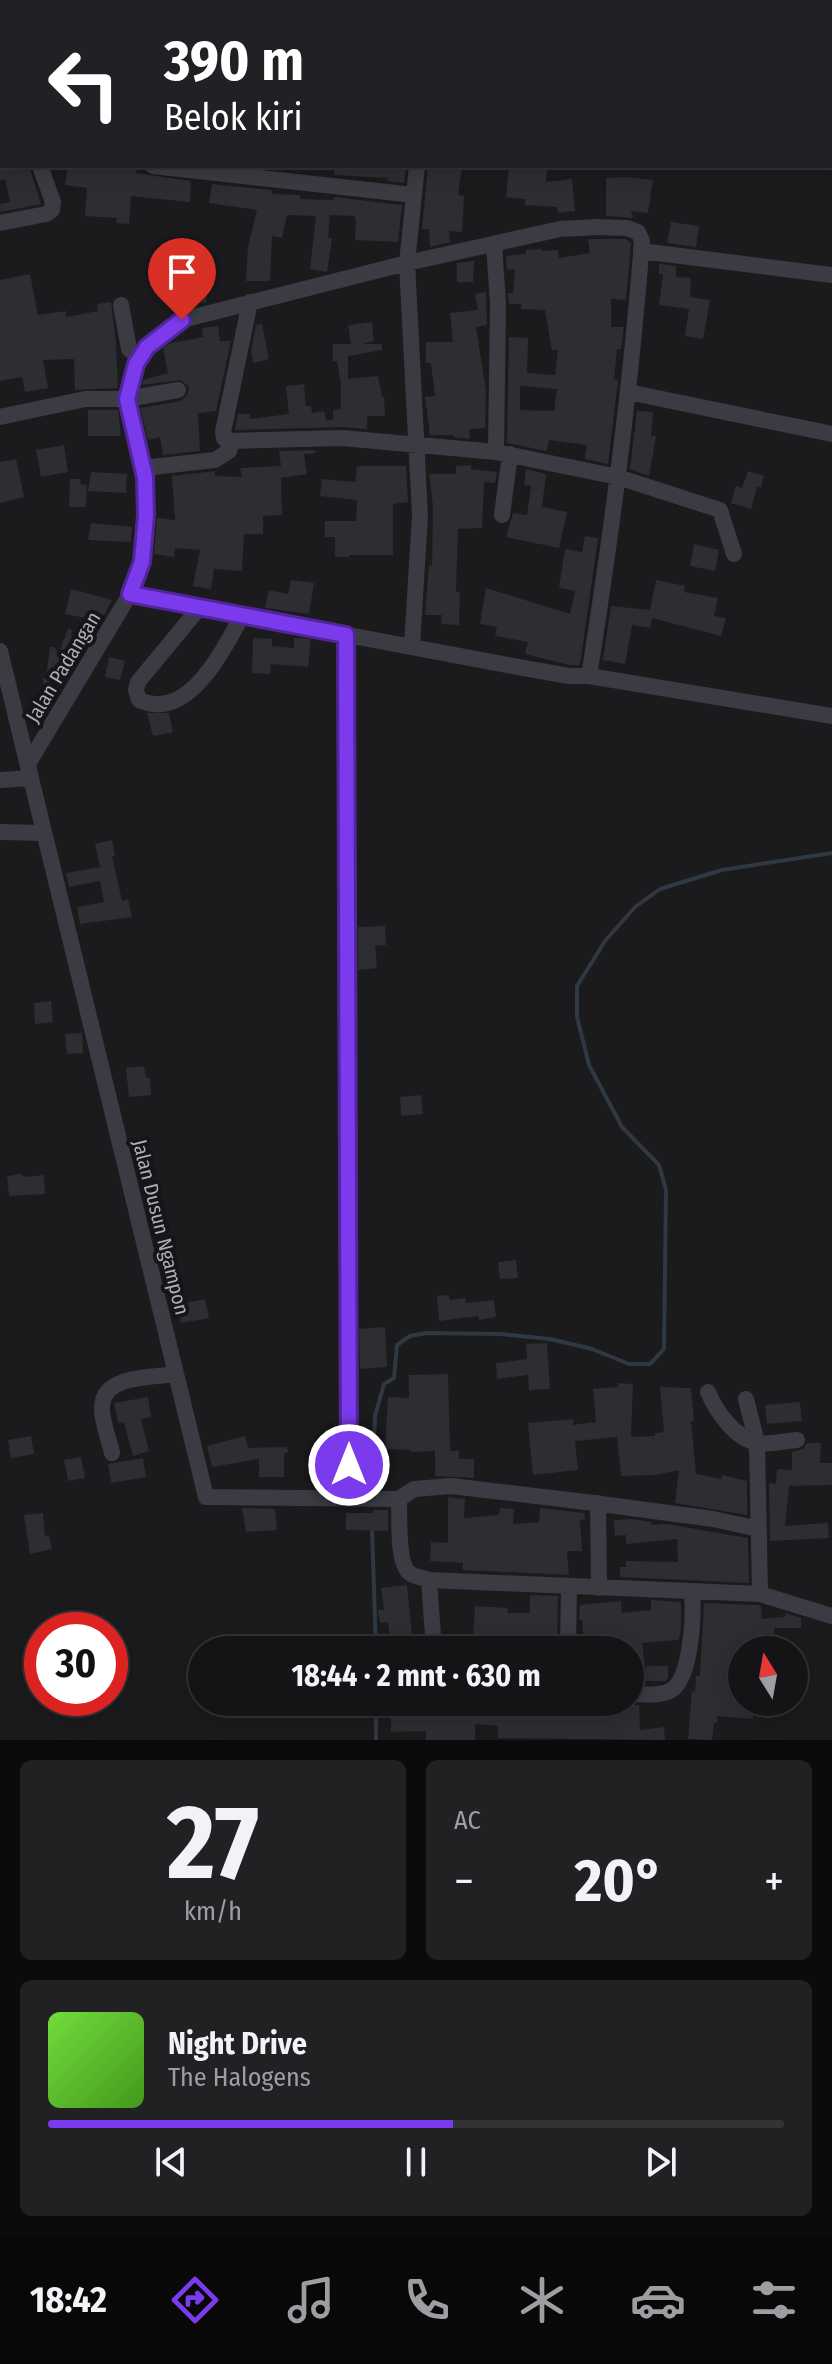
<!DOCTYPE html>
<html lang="id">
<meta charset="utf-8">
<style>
:root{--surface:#141416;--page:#212123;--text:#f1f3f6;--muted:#9d9ea1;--line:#333335;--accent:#7c3aed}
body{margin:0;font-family:"Fira Sans Condensed",sans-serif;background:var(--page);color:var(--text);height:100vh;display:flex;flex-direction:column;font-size:30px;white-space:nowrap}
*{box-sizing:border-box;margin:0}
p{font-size:26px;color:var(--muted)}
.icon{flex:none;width:44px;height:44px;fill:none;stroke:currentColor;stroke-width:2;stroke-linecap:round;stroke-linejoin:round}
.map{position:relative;height:1740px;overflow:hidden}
.drawer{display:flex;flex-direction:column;gap:20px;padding:20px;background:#0b0b0c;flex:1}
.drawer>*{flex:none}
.banner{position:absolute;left:0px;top:0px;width:832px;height:168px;box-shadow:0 4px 20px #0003,0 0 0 2px var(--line);background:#202124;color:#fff;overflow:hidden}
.needle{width:52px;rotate:349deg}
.tools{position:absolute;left:728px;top:1636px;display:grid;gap:16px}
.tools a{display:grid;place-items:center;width:80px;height:80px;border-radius:50%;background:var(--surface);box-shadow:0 4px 20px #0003,0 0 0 2px var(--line);font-size:40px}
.speed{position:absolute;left:24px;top:1612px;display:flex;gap:16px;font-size:40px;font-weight:700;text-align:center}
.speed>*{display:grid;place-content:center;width:104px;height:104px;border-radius:50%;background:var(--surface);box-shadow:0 4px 20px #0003,0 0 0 2px var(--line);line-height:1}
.speed .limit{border:12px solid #d22;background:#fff;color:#111}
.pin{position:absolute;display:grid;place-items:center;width:68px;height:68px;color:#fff;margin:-82px -34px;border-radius:50% 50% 50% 0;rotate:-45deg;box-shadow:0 0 8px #0007}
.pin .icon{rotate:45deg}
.me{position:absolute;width:88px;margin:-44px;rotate:0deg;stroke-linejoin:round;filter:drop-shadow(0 0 6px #0008)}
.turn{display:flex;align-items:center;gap:28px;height:168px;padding:0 32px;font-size:36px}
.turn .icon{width:104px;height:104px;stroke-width:2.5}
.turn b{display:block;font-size:56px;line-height:68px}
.big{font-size:60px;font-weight:700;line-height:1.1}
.drawer .widget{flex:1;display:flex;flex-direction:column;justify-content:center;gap:12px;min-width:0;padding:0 28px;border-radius:12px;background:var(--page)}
.drawer .dial{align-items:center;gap:0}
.dial b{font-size:104px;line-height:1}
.song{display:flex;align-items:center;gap:24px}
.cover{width:96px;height:96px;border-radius:12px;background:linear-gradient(135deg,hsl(100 70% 55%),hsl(100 70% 35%))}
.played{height:8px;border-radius:4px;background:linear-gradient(90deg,var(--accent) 55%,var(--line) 55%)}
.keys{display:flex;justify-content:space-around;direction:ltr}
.heat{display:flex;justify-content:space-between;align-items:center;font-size:44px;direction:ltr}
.drawer .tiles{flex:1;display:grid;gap:20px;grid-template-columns:1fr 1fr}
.widget:last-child{grid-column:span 2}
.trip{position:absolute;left:188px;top:1636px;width:456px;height:80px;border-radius:40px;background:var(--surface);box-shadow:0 4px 20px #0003,0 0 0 2px var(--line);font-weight:700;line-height:80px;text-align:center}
.dock{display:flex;height:128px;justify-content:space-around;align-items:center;background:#080809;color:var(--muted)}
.dock .icon{width:56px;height:56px}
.dock .current{color:var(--accent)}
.dock b{font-size:36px;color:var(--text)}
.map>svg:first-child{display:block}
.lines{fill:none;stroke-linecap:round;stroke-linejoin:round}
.stream{stroke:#2f3843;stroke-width:4}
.building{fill:#2e2d31;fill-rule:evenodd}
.minor{stroke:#3b3c43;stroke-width:16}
.route-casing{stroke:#51269a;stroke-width:20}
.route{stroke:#7c3aed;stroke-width:14}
.labels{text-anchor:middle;stroke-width:8;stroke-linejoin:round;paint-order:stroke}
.street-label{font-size:20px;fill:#acb0bd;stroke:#161518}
</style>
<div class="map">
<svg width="832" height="1740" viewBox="0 0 832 1740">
<rect width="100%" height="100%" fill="#1b1a1d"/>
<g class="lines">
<path class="stream" d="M372,1495L375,1416L384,1384L394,1378L397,1345L410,1336L427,1333L501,1334L550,1339L592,1349L629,1364H650L664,1349L666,1190L659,1165L622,1127L589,1065L577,1017V986L605,941L635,907L660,889L722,870L832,853
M372,1528L376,1650
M376,1740V1702"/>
</g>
<path class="building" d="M0,166H29L41,204L0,212V204L10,202L5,179L0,180Z
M68,166L115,169V166L137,167L136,173L191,181L190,202L131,196L129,224L116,223L117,218L85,216L87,188L65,185Z
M335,166H406L404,183L387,181L388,178L334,175Z
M428,166H462L458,195L464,196L462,232L449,231L450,242L430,247L429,229H422Z
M509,166H547L546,182L572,179L575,211L558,213L557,207L525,205V199L506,197Z
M628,177L653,180L648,213L631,211L633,218L606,216V178Z
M212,184L272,190V194L300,195V199L334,200V197L402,205L398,242L355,240L356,219L354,216L330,215L328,238H332L327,272L310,269L316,216L287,215L282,238L272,236L270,281H246L248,247L257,210L209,203Z
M671,222L699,226L696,247L667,243Z
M588,239H625L631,243L626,300L611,299V327H624L621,349H617L614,379L618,380L608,464L585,459L587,445L549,440L547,451L507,443L509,337L528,338L527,373L555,375L558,350H552L545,310L521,309V304H509L508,293H513L515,269L507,270L506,256L526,254V250L542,249V251L558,250L559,258L590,253ZM520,386L557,389L554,411L520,410Z
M190,253L206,255L204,283L208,284L206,303L189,302L192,280L188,279Z
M474,261L473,282H457V263Z
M659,264L676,266V277L691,278L690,297L710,300L703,339L685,336L689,309L659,305L663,274H659Z
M30,274L38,315L66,311V317L98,311L97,304L111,302L116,342L118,388L75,390L74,359L43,360L48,388L25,392L22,377L0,381V280Z
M486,292L487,325L476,327L486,391L485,428L469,429L470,439L454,437V435H430L425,397L435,396L431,363H426V342H453L450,313L478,310L475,294Z
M372,322L374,341L363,344H382V350L348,356V379L378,376L382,397H384L385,416H367V429L342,427L235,430L238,414H250V419L289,414L286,386L304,384L306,406H311L312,413L324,411L326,420H333V410L341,409V385L337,361H333V344H351L348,325Z
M262,324L269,359L253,363L251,351L256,325Z
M218,326L220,341H231L216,411L198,413L200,451L163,455L160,437L148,440L140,408L181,401L188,394L189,387L181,380L142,385L143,380L168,373L163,348L171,343L203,337L202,328Z
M88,410H118L121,436H88Z
M637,411L653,412L651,436H656L649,476L630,469Z
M64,445L68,472L41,477L36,450Z
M315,450L316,453L304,454L307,474L281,478L282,515L263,516V534H244L242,571L214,569L211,589L193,586L200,550L175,548L174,557L154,554L157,518L175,520L172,476L215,471V476L242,477L240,468L281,466L279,451Z
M16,459L24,497L0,503V462Z
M471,465V469L497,472L495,483L484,482L482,528L458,529L456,592L460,593L459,625L441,624L442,615H425L429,565L432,566L433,506L429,474H456V466Z
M357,466H406L408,502L393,504V555H349V557H335V537H325V521H356L357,500L320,496L322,479L355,482Z
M526,469L546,474L542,507L567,512L559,548L506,537L513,513L527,515L531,486L524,485Z
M748,471L764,476L761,487L757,486L751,509L731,503L736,486L742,488Z
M91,472L127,474L126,493L88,491Z
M70,479H80L81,485L87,484L86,507H69Z
M91,523L132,527L131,542L88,540Z
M585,536L598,538L580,665H569L525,654L528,642L495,636L497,627L480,624L486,588L570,614L575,591L559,588L565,549L582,552Z
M694,544L719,550L715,571L690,566Z
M291,580L314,583L309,614L265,608L269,590L288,594Z
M656,580L685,586L684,592L718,598L714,616L726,618L721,636L652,618L650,628L632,625L625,664L603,660L611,606L650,610Z
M71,589L112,600L101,621L65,614Z
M68,629L72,630L71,636L80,639L74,652L69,650L67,669L57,668L59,691L44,692L43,679L46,678L50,647H55L58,655Z
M253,638L272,639V646L294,648V638L311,639L308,667L271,664L270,674L252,673Z
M109,657L125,661L120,680L105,677Z
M147,713H169L173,732L153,736Z
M112,840L115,856H112L122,901L128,899L132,917L80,924L77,907L104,902L100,881L69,887L66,873L100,867L95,844Z
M385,926L386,945L375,946L377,968L358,970V927Z
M51,1001L53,1022L35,1024L34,1003Z
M82,1033L83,1053L67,1054L65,1034Z
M144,1066L146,1078H150L151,1095L129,1097L126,1068Z
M421,1095L423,1114L401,1116L400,1097Z
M22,1174L23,1177L44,1175L45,1194L9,1196L7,1176Z
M516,1260L518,1278L500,1279L498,1262Z
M449,1295L450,1300L465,1298L466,1303L494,1300L496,1317L479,1320L478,1316L439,1321L437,1296Z
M205,1299L209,1318L181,1323L177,1305Z
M385,1327L387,1367L360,1369L359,1329Z
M547,1343L550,1389L529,1390L528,1375L497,1379L496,1363L527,1359L526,1344Z
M448,1374L450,1451H459V1459H474V1478L435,1476V1451L411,1452V1450L385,1449L388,1397L409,1398V1375Z
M618,1383L633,1384L631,1437L655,1436V1433L664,1432L660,1387L691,1388L694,1421H691L696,1474L722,1479V1475L747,1481V1515L675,1503L679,1470L655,1475L621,1476L617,1437L575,1441L578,1470L533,1475L528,1423L573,1419V1425L596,1422L593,1389L618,1387Z
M148,1397L151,1417L141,1419L149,1451L133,1456L124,1422L118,1423L114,1403Z
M800,1402L802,1421L767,1424L765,1405Z
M31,1436L34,1454L11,1458L8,1440Z
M245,1436L248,1448L287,1447L288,1452L284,1453V1477H259V1459L212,1467L207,1446Z
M807,1443H821L820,1463H832V1485L789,1486L785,1526L828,1523L829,1538L770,1541L769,1483L776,1484L777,1469L792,1470V1452L803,1449Z
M81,1457L85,1478L68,1481L64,1460Z
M143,1458L146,1477L111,1483L108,1464Z
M448,1497L465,1499L464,1518L499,1515L500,1508L514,1509L513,1524L539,1522L540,1508L584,1513L585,1519L580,1520L582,1551H567L569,1575L463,1570V1563L430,1561L431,1542L448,1543Z
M242,1508L275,1509L277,1530L246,1532Z
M373,1510H388V1531L346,1530V1513H373Z
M43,1513L45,1536L49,1535L52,1549L30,1554L24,1515Z
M631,1519L652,1522L651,1525L667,1524L748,1538L749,1583L620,1577V1567H626V1561L678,1562L677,1539L626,1544V1535L615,1536L614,1520Z
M407,1585L412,1636L422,1635L423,1650H392L388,1622L380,1623L378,1610H384L381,1588Z
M530,1595L558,1596L557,1650H547L546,1637L506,1636L505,1650H472L475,1606L508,1608L507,1613H530Z
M651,1600L681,1602V1628L679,1640L642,1643L645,1665L630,1667V1650H605L604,1640L584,1642L582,1620H579L580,1605L621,1601L622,1613L651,1610Z
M704,1603L758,1605L761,1606L762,1619L785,1617V1613L801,1618V1628H774L777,1650H742V1702L754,1705L753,1719L717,1716V1723H714L712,1740L688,1739L692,1691L695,1692L696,1676H700Z
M646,1666H668V1678L665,1681H646Z
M401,1702H595V1710L621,1708L620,1704L639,1705L640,1730L664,1727L665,1740L498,1738V1726L475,1724V1740H426V1731L391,1732V1713H401Z"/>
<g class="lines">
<path class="minor" d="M3,0L4,2
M409,0L426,2
M75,2L76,0
M233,2V0
M153,166L414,195
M0,223L46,214L52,210L53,202L40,166
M494,244L498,304L496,452
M641,251L832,275
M250,302L223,432L224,438L227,441L342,438L496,452L618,477L720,510L734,554
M121,305L129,349L141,357
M628,392L832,434
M0,417L85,399H127L178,390
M143,468L215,460L229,451L232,441
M502,515L510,454
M200,607L138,682L136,690L139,700C189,723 224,648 243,614
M346,635L349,1497
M412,646L420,515L407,263L417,166
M0,651L206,1497L399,1499C400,1515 396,1566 411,1574C416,1577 424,1578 429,1580L760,1594L757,1443L746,1399
M589,676L832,716
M28,764L130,594L142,562L146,515L145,477L127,399L136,364L147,347L182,320L407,263L560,229L598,227L627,228L638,232L642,241C631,387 612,531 589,676H569L518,667L130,594
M0,780L30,778
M0,832L44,833
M708,1392C716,1411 735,1439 758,1443C769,1445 786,1441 797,1440
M112,1453C109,1439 102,1423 102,1409C101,1374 152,1378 176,1374
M399,1499L414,1489L451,1486L594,1503L713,1519L759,1529
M598,1503L599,1588
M429,1580L434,1650
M760,1594L832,1616
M568,1650L569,1586
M630,1694C643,1694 662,1697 673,1689C691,1675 694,1615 692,1593"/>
</g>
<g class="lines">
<g class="route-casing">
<path id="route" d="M182,320L147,347L136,364L127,399L145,477L146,515L142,562L130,594L346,635L349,1465"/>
</g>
<use href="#route" class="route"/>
</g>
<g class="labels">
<g class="street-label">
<text transform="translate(63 667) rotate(-59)" y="7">Jalan Padangan</text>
<text transform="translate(161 1227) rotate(76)" y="7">Jalan Dusun Ngampon</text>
</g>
</g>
</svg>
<div class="tools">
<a><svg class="needle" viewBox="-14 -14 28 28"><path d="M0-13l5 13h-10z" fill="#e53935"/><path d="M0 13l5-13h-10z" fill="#9d9ea1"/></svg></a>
</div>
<div class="speed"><div class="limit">30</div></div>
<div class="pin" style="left:182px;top:320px;background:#d93025"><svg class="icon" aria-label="arrive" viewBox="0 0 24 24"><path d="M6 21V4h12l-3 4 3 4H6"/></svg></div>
<svg class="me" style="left:349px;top:1465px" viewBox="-20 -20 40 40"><circle r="17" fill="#7c3aed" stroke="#fff" stroke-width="3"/><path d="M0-11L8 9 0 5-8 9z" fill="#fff"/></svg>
<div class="trip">18:44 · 2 mnt · 630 m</div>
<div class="banner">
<div class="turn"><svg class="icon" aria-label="left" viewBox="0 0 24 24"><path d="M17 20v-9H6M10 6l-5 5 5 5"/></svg><div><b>390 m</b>Belok kiri</div></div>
</div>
</div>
<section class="drawer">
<div class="tiles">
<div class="widget dial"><b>27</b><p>km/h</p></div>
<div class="widget"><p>AC</p>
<div class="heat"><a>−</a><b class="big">20°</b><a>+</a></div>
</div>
<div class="widget">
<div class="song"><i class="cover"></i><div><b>Night Drive</b><p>The Halogens</p></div></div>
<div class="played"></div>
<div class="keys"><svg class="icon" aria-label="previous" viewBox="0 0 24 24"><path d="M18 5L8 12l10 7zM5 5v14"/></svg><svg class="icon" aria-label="pause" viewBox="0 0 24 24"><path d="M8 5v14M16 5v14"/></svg><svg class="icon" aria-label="next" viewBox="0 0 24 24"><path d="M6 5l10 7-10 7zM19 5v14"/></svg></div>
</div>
</div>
</section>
<nav class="dock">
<b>18:42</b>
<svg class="icon current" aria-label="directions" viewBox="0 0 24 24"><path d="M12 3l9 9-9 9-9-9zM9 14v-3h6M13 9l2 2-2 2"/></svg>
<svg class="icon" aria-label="music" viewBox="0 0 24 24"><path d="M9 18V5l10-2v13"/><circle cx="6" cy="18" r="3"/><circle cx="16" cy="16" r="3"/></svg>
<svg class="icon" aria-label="phone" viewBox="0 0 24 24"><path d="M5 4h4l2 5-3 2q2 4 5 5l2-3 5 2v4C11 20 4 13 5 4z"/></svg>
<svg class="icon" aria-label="climate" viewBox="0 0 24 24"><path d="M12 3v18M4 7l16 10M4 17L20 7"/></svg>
<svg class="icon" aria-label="car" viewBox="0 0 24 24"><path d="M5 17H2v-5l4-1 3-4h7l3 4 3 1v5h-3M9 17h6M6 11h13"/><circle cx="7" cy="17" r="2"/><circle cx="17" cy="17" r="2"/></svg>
<svg class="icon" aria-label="filters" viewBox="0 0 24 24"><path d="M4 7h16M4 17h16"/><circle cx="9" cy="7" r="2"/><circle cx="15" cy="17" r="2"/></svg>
</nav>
